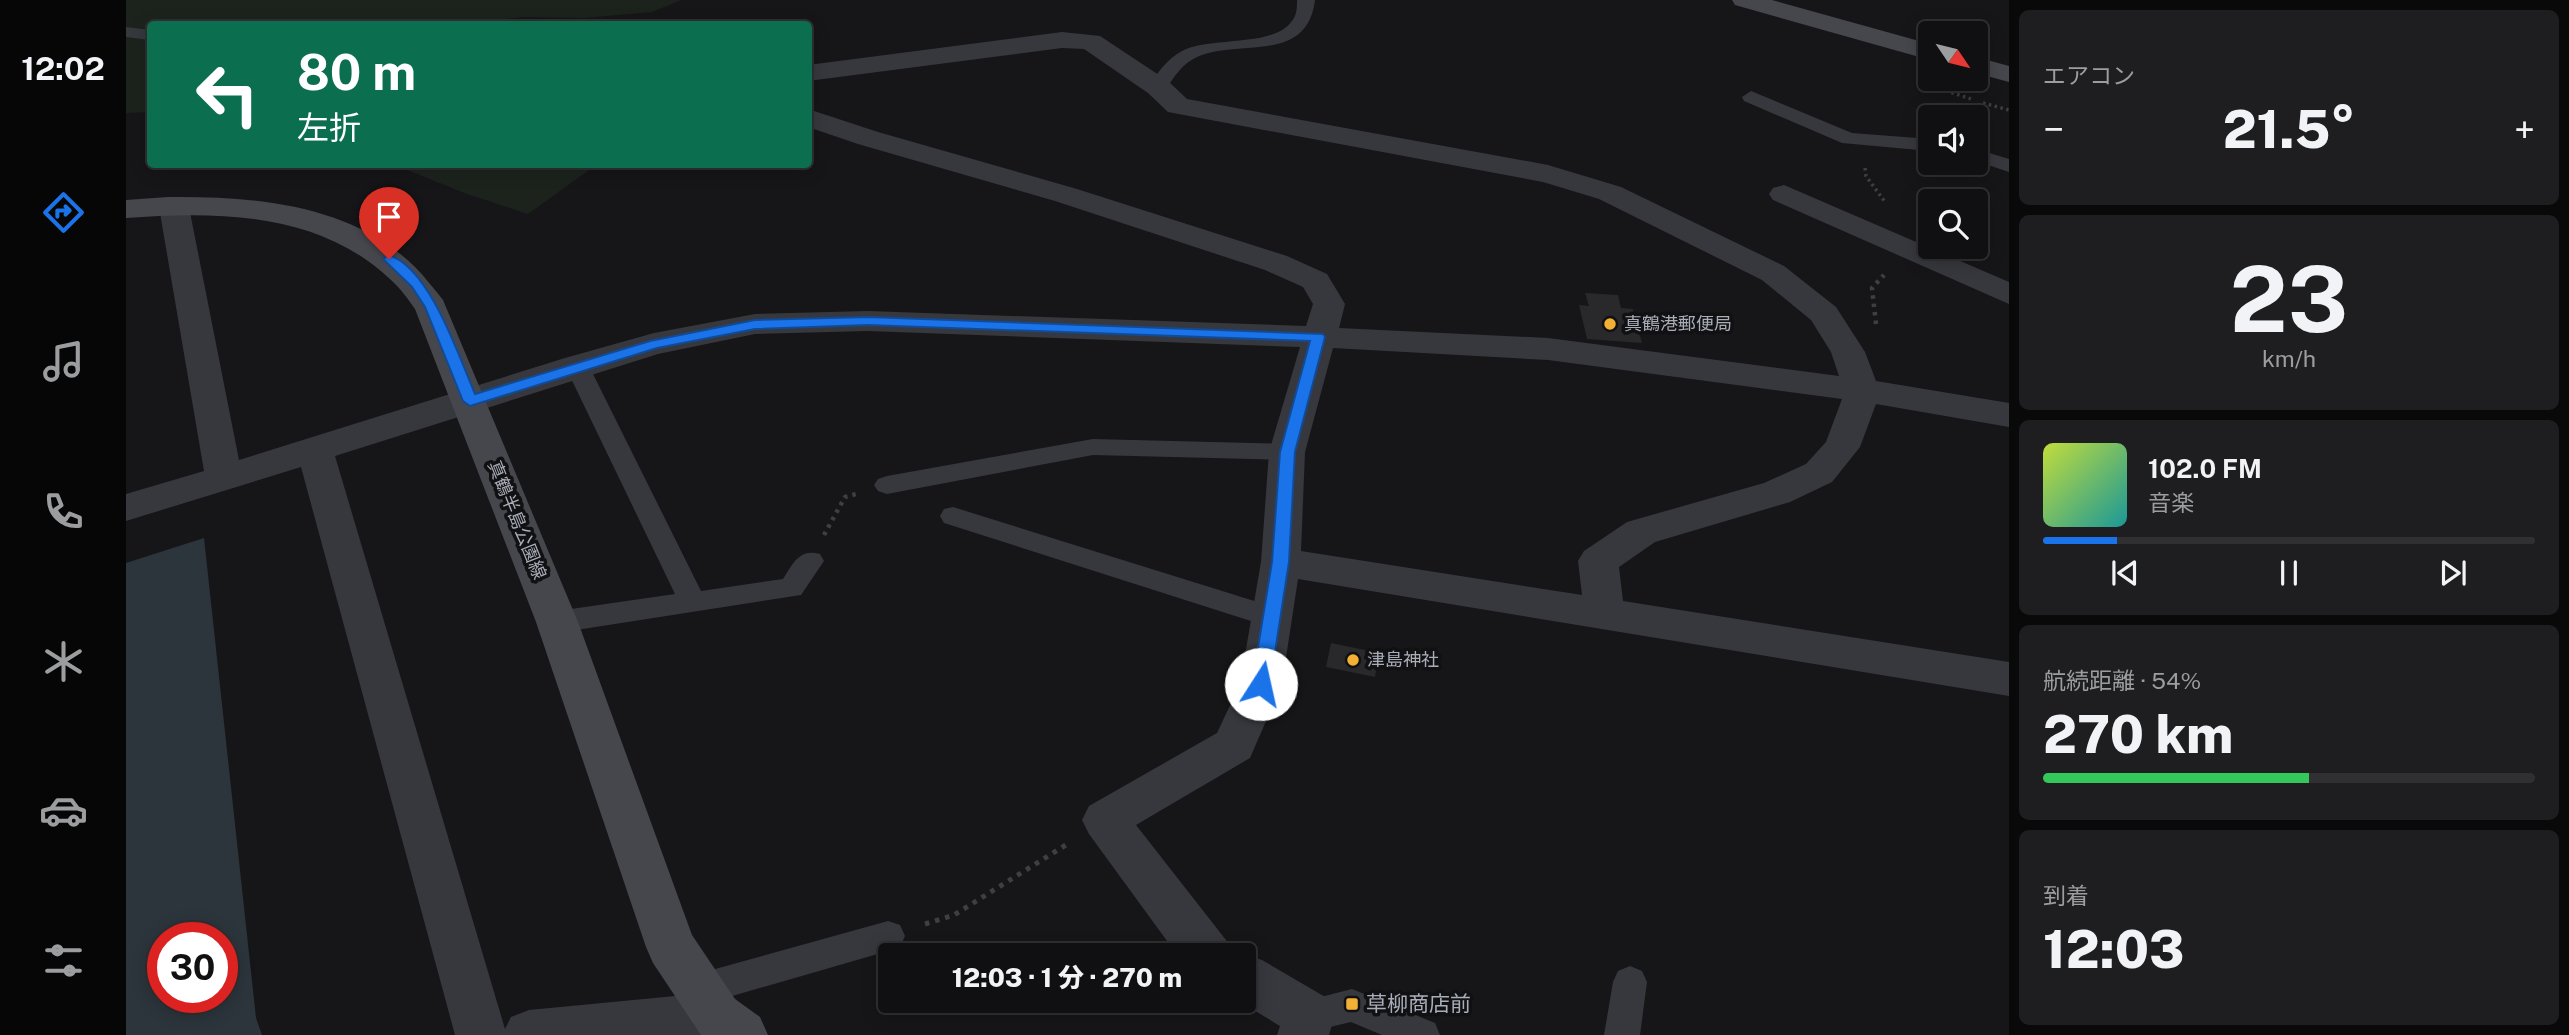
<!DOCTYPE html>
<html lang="ja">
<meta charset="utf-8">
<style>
:root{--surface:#101012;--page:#1e1e20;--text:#f1f3f6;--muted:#9c9d9f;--line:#303032;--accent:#1a73e8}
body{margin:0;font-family:"Public Sans","Noto Sans JP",sans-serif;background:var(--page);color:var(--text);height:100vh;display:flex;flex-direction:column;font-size:26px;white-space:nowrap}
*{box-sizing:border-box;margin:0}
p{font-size:23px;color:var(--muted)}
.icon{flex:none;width:38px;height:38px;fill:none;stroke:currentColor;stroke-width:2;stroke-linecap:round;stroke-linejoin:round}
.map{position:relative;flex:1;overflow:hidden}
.sheet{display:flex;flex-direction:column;gap:10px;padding:10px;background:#09090a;width:560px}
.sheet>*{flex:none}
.hud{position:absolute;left:21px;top:21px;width:665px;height:147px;border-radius:7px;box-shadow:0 4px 18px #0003,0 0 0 2px var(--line);background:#0b6e4f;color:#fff;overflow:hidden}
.needle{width:46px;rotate:125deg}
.fabs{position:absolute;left:1792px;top:21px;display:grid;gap:14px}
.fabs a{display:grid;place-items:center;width:70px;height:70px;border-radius:7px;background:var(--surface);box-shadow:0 4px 18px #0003,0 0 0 2px var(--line);font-size:35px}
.speed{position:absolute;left:21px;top:922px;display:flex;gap:14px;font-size:35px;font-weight:700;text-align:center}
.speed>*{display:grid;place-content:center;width:91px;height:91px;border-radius:50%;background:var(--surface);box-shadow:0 4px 18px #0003,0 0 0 2px var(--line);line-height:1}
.speed .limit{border:10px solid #d22;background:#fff;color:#111}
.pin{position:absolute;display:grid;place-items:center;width:60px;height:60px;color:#fff;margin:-72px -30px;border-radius:50% 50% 50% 0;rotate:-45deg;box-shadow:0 0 7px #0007}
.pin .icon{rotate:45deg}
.me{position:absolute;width:77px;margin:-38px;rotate:10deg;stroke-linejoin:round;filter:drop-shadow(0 0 5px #0008)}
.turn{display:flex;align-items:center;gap:24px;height:147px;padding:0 35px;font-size:32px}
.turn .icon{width:91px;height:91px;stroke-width:2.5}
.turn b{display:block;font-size:49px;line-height:60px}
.big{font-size:52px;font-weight:800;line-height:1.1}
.sheet .tile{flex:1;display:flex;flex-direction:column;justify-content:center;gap:10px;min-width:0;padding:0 24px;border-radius:10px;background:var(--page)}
.sheet .dial{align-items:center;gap:0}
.dial b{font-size:91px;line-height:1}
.song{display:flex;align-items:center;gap:21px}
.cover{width:84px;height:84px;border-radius:10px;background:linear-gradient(135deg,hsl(70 70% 55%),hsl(180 70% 35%))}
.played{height:7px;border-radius:4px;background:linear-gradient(90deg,var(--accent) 15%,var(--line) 15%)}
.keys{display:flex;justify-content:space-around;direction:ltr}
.heat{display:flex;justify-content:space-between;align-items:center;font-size:38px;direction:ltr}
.charge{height:10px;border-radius:5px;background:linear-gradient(90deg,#34c759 54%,var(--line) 0)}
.trip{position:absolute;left:752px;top:943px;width:378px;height:70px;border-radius:7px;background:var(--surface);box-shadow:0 4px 18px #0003,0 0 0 2px var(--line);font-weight:800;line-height:70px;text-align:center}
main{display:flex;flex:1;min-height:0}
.dock{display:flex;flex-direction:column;width:126px;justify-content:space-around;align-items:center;background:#060607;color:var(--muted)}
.dock .icon{width:49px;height:49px}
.dock .current{color:var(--accent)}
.dock b{font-size:32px;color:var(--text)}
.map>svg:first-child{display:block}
.green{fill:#1c231d}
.water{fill:#2c353c;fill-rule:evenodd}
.building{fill:#29292c}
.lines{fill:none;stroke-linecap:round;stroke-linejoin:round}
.path-far2{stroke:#3d3f44;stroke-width:3.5;stroke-dasharray:2.5 3.5;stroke-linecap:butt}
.path-far1{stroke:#3d3f44;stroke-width:4.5;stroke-dasharray:3.5 5;stroke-linecap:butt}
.path{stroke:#3d3f44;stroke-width:5;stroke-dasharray:4.5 6;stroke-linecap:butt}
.lane{fill:#37383d;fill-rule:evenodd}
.street{fill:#37383d;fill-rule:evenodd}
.secondary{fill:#45474d;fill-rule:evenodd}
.route{fill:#1a73e8;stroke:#114b97;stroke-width:2}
.poi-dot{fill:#f2b134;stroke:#111113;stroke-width:2.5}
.labels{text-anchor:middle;stroke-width:7;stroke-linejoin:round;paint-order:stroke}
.poi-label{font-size:18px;fill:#a8adb8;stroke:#111113;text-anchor:start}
.street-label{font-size:18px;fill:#a8adb8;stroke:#111113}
.near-poi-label{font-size:21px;fill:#a8adb8;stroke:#111113;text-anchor:start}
</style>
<main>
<nav class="dock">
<b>12:02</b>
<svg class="icon current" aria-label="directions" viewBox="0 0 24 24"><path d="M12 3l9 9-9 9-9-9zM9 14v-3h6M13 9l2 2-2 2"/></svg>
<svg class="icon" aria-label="music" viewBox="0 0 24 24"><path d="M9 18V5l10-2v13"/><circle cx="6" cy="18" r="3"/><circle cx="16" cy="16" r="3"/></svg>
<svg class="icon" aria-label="phone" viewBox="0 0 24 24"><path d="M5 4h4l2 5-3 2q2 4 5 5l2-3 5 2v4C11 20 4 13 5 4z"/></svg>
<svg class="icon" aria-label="climate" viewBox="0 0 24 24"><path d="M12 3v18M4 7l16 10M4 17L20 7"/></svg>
<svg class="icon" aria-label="car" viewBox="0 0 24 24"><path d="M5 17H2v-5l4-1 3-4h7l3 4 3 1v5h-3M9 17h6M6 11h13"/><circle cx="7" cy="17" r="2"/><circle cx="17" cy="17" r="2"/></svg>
<svg class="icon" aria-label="filters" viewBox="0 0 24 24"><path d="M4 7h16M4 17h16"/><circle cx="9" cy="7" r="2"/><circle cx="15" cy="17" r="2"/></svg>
</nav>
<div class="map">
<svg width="1883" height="1035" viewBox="0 0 1883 1035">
<rect width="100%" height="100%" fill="#161618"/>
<path class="green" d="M0,0H555L526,12L458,18L397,17L334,24H24V112L0,113Z
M269,165L469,164L470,165L402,214L341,194Z"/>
<path class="water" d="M78,538L130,1018L136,1035H0V563ZM37,938H96V998H37Z"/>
<path class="building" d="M1459,293L1492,295L1495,308L1507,309L1516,343L1461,339L1453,305L1463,306Z
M1205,643L1253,653L1249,677L1200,667Z"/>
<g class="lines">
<path class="path-far2" d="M1797,83L1845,99
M1857,103L1883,110
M1739,168L1740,176L1759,202"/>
<path class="path-far1" d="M1750,324L1746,288L1758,275
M698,535L719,497L730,494"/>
<path class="path" d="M799,924L828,915L943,843"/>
<path class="lane" d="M1171,0H1189C1181,64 1115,39 1073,56C1056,63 1048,77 1039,91H1025L1023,87C1031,73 1041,59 1056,51C1085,36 1147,48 1166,21C1171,15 1171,7 1171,0Z
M0,27L24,30V40L0,37Z
M1625,91L1726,133L1804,139V151L1716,143L1618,101L1616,97Z
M1850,149L1883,159V172L1850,161Z
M451,359L459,361L463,366L575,591L657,579C667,564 673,548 694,554L698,561L675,595L431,633L421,630L417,622L421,614L431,611L549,594L439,366L443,361Z
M967,439L1161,444L1170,446L1174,452L1170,458L1161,460L967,455L761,494L752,491L748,485L752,479L761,476Z
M827,507L1157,610L1161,617L1157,624L1147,628L818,523L814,516L818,509Z
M762,921L774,925L779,936L774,947L762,951L575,1005L563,1000L558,989L563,978L575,973Z
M1504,966L1516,971L1521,982L1514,1035H1478L1487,982L1492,971Z
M1226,989L1309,1023L1314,1035H1256L1225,1022L1183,1032L1171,1027L1165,1015L1171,1003Z"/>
<path class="street" d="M936,32L974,36L1042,81L1061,99L1422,165L1495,187L1658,266L1710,307L1739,352L1750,381L1883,403V427L1750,404L1734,447L1706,482L1664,502L1529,542L1493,567L1497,601L1883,662V696L1172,579L1156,684L1124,758L1010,825L1100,940L1107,956H1052L963,834L956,820L963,806L1091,733L1114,684L1135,562L1143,452L1174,347L742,331L629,334L532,354L209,456L379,1029L385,1017L403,1010L591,992L609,999L617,1016L609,1033L605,1035H329L175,467L0,521V494L78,471L33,207L37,201L48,198L59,201L63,207L113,460L439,358L528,333L629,314L742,311L1180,326L1187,304L1177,287L1139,270L929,201L732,144L682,127V109L752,132L951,189L1161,256L1201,274L1219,304L1213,328L1422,338L1713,376L1705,352L1685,320L1636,280L1473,199L1417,182L1042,112L1022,93L958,49L936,48L682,81V65ZM1207,348L1422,360L1716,399L1700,442L1680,464L1638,483L1501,522L1458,551L1452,561L1456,595L1175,551L1179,452Z
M1658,185L1883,282V304L1647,200L1643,194L1647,188Z
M1118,954L1136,960L1201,998L1209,1015L1203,1035H1151L1154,1026L1113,1001H1118V956H1113Z"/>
<path class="secondary" d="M1606,0H1646L1804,44V60L1609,5Z
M1850,57L1883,66V82L1850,73Z
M42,197C127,196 225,204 289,267C299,277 308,289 317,300L452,622L566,935L609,999L634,1017L642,1035H575L527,963L520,947L410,622L289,309C282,299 274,288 265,280C194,212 92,211 0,218V200Z"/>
</g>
<path class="route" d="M263,255C304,268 333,357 349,394L524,341L629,320L742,317L1197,334L1199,337L1169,452L1163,562L1144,684L1141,688H1128L1126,684L1146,562L1154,452L1184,341L742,325L629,329L531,348L344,406L337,401L299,307L286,287L257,259Z"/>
<g class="poi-dot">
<circle cx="1484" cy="324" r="7"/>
<circle cx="1227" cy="660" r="7"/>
<rect x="1219" y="997" width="14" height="14" rx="3.5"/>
</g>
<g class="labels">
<g class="poi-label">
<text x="1498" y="330">真鶴港郵便局</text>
<text x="1241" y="666">津島神社</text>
</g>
<g class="street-label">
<text transform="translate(391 520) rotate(68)" y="6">真鶴半島公園線</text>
</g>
<g class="near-poi-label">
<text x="1240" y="1011">草柳商店前</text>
</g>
</g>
</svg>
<div class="fabs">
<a><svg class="needle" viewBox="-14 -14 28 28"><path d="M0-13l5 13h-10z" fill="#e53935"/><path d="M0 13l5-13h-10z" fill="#9c9d9f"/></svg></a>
<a><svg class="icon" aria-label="sound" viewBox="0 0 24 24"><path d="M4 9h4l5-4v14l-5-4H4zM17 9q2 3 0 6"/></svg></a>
<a><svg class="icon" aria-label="search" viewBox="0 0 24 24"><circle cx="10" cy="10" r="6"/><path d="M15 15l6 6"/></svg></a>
</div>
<div class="speed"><div class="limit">30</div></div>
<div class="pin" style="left:263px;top:259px;background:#d93025"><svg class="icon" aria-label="arrive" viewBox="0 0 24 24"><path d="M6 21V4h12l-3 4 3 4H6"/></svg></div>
<svg class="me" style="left:1135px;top:684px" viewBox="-20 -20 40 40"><circle r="19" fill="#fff"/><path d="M0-13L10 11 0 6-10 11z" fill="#1a73e8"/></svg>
<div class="trip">12:03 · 1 分 · 270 m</div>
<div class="hud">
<div class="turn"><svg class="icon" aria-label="left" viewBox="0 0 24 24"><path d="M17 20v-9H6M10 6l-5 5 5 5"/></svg><div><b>80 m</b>左折</div></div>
</div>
</div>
<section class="sheet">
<div class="tile"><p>エアコン</p>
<div class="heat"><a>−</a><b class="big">21.5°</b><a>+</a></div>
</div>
<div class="tile dial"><b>23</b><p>km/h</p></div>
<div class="tile">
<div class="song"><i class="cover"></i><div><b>102.0 FM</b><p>音楽</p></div></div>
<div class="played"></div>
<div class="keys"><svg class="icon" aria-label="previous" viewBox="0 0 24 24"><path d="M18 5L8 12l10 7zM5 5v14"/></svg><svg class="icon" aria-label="pause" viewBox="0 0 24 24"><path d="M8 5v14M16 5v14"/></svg><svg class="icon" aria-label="next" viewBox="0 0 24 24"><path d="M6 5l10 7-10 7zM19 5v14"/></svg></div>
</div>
<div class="tile"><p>航続距離 · 54%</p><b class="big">270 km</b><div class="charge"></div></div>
<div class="tile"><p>到着</p><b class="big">12:03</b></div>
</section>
</main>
